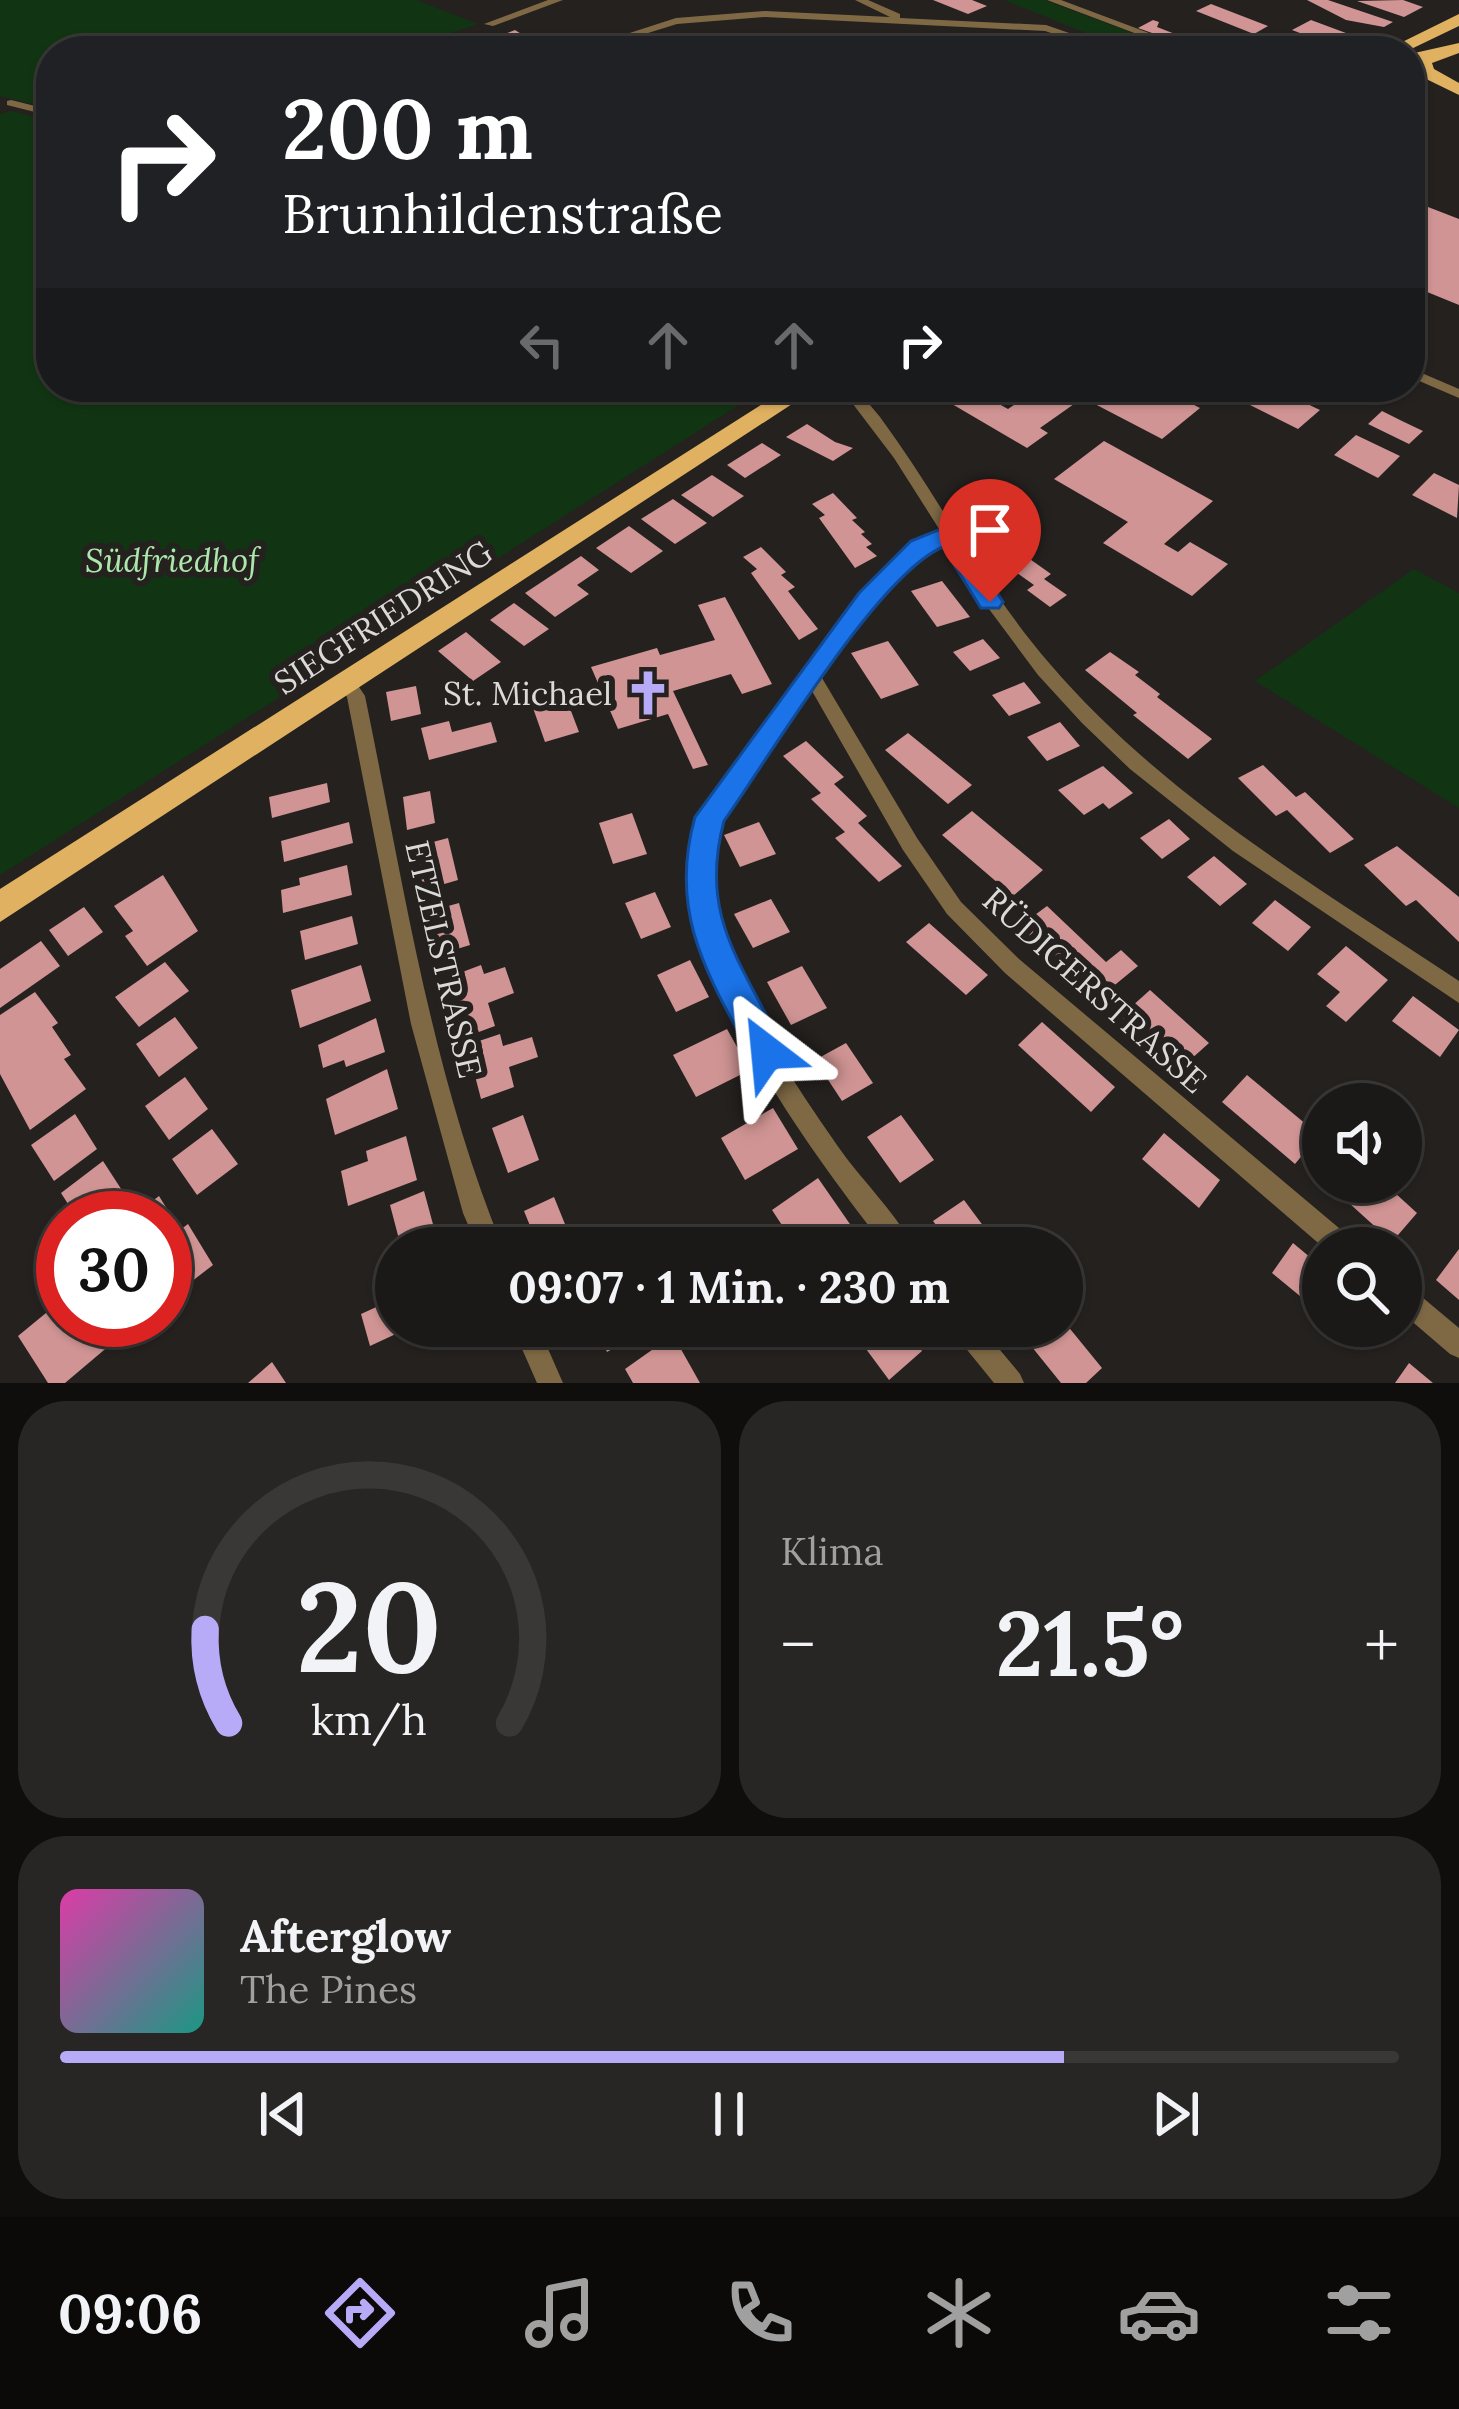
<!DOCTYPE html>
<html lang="de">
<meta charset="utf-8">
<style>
:root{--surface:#1b1917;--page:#282624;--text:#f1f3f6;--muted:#a0a0a1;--line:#393836;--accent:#b7abf8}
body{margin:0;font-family:Lora,serif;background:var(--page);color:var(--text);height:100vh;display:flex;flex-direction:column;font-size:45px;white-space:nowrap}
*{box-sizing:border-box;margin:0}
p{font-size:39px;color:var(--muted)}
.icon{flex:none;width:66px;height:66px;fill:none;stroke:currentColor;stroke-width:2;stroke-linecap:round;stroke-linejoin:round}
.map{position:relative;height:1383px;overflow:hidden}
.drawer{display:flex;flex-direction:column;gap:18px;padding:18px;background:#0f0e0d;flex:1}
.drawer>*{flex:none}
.banner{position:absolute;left:36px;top:36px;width:1389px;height:366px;border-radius:48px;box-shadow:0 3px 9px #0004,0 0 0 3px var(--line);background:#202124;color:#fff;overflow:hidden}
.controls{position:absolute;left:1302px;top:1083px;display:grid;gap:24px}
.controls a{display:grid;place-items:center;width:120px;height:120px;border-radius:50%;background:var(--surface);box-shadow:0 3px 9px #0004,0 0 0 3px var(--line);font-size:60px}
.speed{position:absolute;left:36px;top:1191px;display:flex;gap:24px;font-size:60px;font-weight:700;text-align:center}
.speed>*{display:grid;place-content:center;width:156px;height:156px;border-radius:50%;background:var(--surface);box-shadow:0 3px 9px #0004,0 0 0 3px var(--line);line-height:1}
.speed .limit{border:18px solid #d22;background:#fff;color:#111}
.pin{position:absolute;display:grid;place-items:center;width:102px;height:102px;color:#fff;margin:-123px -51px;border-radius:50% 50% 50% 0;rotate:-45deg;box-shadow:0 0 12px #0007}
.pin .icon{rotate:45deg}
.me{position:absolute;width:132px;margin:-66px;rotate:331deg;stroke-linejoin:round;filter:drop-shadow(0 0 9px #0008)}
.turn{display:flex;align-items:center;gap:42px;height:252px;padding:0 48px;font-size:54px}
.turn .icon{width:156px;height:156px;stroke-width:2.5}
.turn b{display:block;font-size:84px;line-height:102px}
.lanes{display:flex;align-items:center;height:114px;padding:0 48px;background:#0003;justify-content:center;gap:60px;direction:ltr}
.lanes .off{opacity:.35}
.big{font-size:90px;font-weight:800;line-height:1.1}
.drawer .widget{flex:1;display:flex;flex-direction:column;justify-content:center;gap:18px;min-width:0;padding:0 42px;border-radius:48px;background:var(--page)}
.drawer .dial{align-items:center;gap:0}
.dial svg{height:312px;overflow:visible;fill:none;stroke:var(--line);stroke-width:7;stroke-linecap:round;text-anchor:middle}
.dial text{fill:var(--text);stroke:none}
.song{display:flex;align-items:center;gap:36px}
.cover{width:144px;height:144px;border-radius:18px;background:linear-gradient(135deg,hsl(320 70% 55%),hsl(170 70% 35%))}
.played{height:12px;border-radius:6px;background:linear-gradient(90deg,var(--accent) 75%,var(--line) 75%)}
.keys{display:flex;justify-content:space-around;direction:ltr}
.heat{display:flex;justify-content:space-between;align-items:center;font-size:66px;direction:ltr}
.drawer .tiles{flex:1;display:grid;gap:18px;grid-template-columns:1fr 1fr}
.widget:last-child{grid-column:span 2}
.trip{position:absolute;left:375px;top:1227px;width:708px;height:120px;border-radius:60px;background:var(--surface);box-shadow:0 3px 9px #0004,0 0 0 3px var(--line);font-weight:800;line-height:120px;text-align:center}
.tabs{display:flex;height:192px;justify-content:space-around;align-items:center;background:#0b0a09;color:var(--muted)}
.tabs .icon{width:84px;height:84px}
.tabs .selected{color:var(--accent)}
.tabs b{font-size:54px;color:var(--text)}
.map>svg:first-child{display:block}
.green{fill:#113513}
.building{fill:#cf9493}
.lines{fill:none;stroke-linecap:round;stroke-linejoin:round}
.minor{fill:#7f6945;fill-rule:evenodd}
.primary{fill:#dfb161;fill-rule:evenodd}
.route{fill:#1a73e8;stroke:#114b97;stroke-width:3}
.labels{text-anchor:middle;stroke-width:12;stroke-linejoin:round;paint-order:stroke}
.park-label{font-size:33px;font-style:italic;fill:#ace8ac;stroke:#24211f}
.street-label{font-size:33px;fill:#dcdad8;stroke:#24211f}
.poi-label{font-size:33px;fill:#dcdad8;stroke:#24211f;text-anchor:end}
</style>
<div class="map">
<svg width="1459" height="1383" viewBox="0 0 1459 1383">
<rect width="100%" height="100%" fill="#24211f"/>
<path class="green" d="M0,0H416L478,24L396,51H51V108L0,96Z
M1004,0H1044L1180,51H1130Z
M11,111L51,121V387H767L0,875V114Z
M1414,569L1459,593V808L1255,681Z"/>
<path class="building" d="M933,0H972L987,6L968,14Z
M1307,0H1328L1393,22L1384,27L1346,20Z
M1403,0L1423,7L1404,17L1357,1Z
M1211,4L1268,26L1254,34L1196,11Z
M1153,20L1159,22L1157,27L1188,39L1180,43L1138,28Z
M1311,20L1362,39L1356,42L1360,44L1342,49L1292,30Z
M515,30L545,49L524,51L499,36Z
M1410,200L1459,219V305L1410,285Z
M923,387H995L983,395L1008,409L1040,387H1066L1084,397L1040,428L1048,433L1027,448Z
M1112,387H1159L1200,408L1162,439L1091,402Z
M1256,387H1272L1320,410L1298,429L1240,400Z
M1382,411L1402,421L1423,431L1409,444L1368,424Z
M807,424L835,442L853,448L833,461L786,437Z
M1356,435L1400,456L1378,478L1334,455Z
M1104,441L1213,501L1164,544L1178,552L1190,542L1228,564L1192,596L1103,543L1128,522L1054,479Z
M762,443L781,455L745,478L727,465Z
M1434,473L1459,485L1457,518L1412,495Z
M712,475L744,496L713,517L681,495Z
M833,493L857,518L852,520L865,532L861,534L872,544L866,547L877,556L855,568L819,518L825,515L812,504Z
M673,499L707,523L675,544L641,519Z
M629,526L663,551L631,573L596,548Z
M1004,527L1034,552L1027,557L1051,574L1044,579L1067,595L1050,607L1027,590L1034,585L1010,568L1017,564L983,540Z
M761,547L786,572L781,575L795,587L788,591L818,629L799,640L751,573L757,569L743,557Z
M581,556L599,570L577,585L589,594L555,617L525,593Z
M942,581L970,617L937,627L911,591Z
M725,597L772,684L742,694L731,674L673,691L708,765L693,769L668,714L618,729L591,667L657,648L660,655L715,640L698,605Z
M514,603L549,629L524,646L490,620Z
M466,632L501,662L473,681L438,651Z
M983,639L1000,658L970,671L953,652Z
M888,641L919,685L881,699L851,653Z
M1110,652L1139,672L1135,675L1160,694L1157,697L1212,739L1188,759L1133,715L1137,713L1085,670Z
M560,682L579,732L545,742L527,691Z
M1024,682L1041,703L1009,716L992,695Z
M416,686L421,714L391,721L386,692Z
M449,721L452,732L491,722L497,742L429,760L421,728Z
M1060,722L1080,746L1047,761L1027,737Z
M908,733L972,785L948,804L885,750Z
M806,741L844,777L834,784L867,816L858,823L902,866L879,882L835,838L845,832L811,799L821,793L783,756Z
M1263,765L1296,797L1305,792L1354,839L1330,853L1287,810L1276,816L1238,778Z
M1103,766L1133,793L1109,809L1103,803L1084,815L1058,790Z
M327,783L330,802L272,818L269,797Z
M430,791L435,823L407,830L403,797Z
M972,811L1043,870L1013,896L942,835Z
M632,813L647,854L613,864L599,823Z
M1169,819L1190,839L1162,859L1140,838Z
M349,822L353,843L284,862L281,841Z
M759,822L776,854L740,867L724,835Z
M448,838L458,880L424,890L414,847Z
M1397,846L1459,897V942L1416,900L1406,906L1364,865Z
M1214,856L1247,884L1220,906L1187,877Z
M347,865L352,895L283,913L281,890L300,885L299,878Z
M163,875L198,931L147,966L125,936L133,931L114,906Z
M655,892L671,927L641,939L625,903Z
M771,899L790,932L753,948L734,914Z
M1275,900L1311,927L1288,951L1252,923Z
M459,903L470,945L441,954L430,911Z
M1047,906L1106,962L1121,950L1138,966L1105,993L1088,976L1075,986L1016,929Z
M84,907L103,932L68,956L49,930Z
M352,916L358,944L305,960L300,931Z
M929,923L988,975L966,995L906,942Z
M41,941L60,966L0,1008V969Z
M1346,946L1388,980L1346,1022L1326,1006L1340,992L1317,974Z
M690,960L709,997L676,1012L657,975Z
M165,962L189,991L139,1027L115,997Z
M361,965L371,1001L300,1028L291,990Z
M481,965L484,974L505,967L514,993L488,1003L495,1026L468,1036L449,977Z
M802,966L827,1008L791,1025L767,982Z
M1150,990L1209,1043L1179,1070L1121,1016Z
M35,992L58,1023L52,1027L71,1055L64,1059L86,1089L30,1130L0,1074V1015Z
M1413,996L1459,1030L1440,1057L1392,1021Z
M175,1017L198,1048L159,1077L136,1044Z
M376,1018L385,1052L346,1067L344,1060L323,1068L318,1045Z
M1042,1022L1115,1087L1091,1112L1018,1045Z
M727,1029L750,1070L696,1097L673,1055Z
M500,1034L503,1046L532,1037L538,1057L509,1067L514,1087L481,1099L467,1045Z
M846,1043L873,1083L842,1101L815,1060Z
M387,1069L398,1109L335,1135L326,1099Z
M1247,1075L1319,1135L1295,1164L1222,1102Z
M185,1077L208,1109L169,1140L145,1106Z
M773,1108L798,1149L745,1180L721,1138Z
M75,1114L97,1149L54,1181L31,1145Z
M523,1115L539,1160L508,1173L492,1128Z
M901,1115L934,1160L900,1183L867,1137Z
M212,1129L238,1164L197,1195L172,1159Z
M1164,1133L1220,1180L1199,1208L1142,1159Z
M406,1136L417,1180L348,1206L341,1171L368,1161L366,1151Z
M103,1161L127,1198L102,1218H77L61,1193Z
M818,1178L852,1227L822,1248H797L772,1210Z
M1367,1182H1383L1417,1213L1392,1242L1349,1203Z
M424,1191L434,1228L400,1243L390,1205Z
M159,1196L180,1230L188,1224L213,1265L165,1302V1218H130Z
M554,1197L569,1234L539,1248L524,1211Z
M964,1200L987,1231L999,1248H953L933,1221Z
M1293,1243L1323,1268V1315L1272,1273Z
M1459,1249V1300L1436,1280Z
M396,1298V1326H456L418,1344L413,1326L370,1346L361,1314Z
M63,1299V1320H77L83,1329L94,1320H114L123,1334L65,1383H48L18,1336Z
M1062,1319L1102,1368L1086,1383H1061L1019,1331L1062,1326Z
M596,1326H642L645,1331L607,1352Z
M849,1326H903L922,1351L889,1380Z
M673,1335L700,1383H633L625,1369Z
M272,1362L286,1383H248Z
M1409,1363L1433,1383H1395Z"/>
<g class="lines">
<path class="minor" d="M548,0H563L493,26L484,24Z
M855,0H868L900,14V18L1046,25L1121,51H1106L1045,31L765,17L677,24L590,51H574L676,18L765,11L890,17Z
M1047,0H1061L1197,51H1182Z
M11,100L51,110V116L7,105V101Z
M1410,368L1459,389V398L1410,377Z
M840,387H855L880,417C939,497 984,588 1050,664C1163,796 1316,886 1459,981V1003L1233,851L1130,769L1082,723L1038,675L986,605L947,542C892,565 857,631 822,678L917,838L961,902L1019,959L1352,1239L1355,1248H1324L1005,973L947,914L903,850L812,691C781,732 730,788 713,836C683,926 792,1080 842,1152C861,1179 902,1220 913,1248H886C813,1155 686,983 688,862C689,832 708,804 724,780L890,563L914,543L941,532L894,458Z
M347,676L353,678L365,696C403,880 431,1073 503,1248H478L463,1213L411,1024L347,697L338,683Z
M1401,1283L1410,1287L1459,1328V1358L1450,1354L1401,1312Z
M512,1326H538L563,1383H537Z
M951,1326H980L1020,1374L1024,1383H994L955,1335Z"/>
<path class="primary" d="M1459,14V26L1407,51H1384Z
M1459,43V53L1432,63L1434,69L1459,83V95L1420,76L1415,63L1410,64V54Z
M789,387H818L0,922V889Z"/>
</g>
<path class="route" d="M948,526L957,529L1003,602L999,608H981L943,547C878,574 769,758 724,821C697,921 747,967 784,1052L779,1063L767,1068L755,1063C710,978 667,916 695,817L859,593L911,541Z"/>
<defs>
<g id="church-bare" transform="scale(3.6)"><path d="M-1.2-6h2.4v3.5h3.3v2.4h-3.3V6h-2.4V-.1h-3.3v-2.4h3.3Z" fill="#b7abf8" stroke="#24211f" stroke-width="2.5" paint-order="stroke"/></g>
</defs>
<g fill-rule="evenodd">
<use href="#church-bare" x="648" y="693"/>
</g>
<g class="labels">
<g class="park-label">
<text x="172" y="572">Südfriedhof</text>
</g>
<g class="street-label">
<text transform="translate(383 617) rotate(-33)" y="12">SIEGFRIEDRING</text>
<text transform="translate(444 959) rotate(77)" y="12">ETZELSTRASSE</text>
<text transform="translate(1095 990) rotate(42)" y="12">RÜDIGERSTRASSE</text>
</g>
<g class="poi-label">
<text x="612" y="705">St. Michael</text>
</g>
</g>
</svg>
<div class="controls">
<a><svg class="icon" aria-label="sound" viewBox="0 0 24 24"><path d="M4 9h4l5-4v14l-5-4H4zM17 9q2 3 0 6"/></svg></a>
<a><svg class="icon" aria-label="search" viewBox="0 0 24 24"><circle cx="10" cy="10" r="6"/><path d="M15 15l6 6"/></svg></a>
</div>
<div class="speed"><div class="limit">30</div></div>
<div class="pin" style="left:990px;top:602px;background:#d93025"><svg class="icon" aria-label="arrive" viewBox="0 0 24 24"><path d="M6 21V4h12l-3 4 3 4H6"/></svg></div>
<svg class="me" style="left:767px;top:1052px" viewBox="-20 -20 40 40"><path d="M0-17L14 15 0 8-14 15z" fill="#1a73e8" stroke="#fff" stroke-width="4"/></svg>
<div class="trip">09:07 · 1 Min. · 230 m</div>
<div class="banner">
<div class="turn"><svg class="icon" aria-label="right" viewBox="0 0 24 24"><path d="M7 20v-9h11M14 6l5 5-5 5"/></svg><div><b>200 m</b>Brunhildenstraße</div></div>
<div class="lanes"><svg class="icon off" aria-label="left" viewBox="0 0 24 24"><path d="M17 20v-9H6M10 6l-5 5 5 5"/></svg><svg class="icon off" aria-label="ahead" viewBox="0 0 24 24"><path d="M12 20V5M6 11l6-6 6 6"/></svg><svg class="icon off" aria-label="ahead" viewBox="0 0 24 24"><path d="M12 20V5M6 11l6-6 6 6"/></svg><svg class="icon" aria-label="right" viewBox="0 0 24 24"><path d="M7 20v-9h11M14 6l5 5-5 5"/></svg></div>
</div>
</div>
<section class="drawer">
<div class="tiles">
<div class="widget dial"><svg viewBox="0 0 100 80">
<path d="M14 69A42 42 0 1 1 86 69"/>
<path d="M14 69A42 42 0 0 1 8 45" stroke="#b7abf8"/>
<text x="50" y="56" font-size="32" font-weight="700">20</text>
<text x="50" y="72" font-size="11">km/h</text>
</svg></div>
<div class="widget"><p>Klima</p>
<div class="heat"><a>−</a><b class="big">21.5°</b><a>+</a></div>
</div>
<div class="widget">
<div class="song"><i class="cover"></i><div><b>Afterglow</b><p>The Pines</p></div></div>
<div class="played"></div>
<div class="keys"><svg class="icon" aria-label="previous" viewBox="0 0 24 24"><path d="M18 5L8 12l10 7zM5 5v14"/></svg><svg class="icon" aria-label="pause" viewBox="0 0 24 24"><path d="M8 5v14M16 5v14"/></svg><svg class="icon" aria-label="next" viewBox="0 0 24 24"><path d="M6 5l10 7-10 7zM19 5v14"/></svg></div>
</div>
</div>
</section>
<nav class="tabs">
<b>09:06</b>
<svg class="icon selected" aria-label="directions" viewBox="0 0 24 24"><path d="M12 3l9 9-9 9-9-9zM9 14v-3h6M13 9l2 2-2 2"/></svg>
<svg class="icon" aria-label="music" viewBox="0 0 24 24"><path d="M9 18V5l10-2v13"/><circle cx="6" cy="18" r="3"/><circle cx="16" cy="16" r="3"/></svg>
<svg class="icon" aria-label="phone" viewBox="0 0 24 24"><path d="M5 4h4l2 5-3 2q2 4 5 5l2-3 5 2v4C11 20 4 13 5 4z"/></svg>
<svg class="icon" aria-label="climate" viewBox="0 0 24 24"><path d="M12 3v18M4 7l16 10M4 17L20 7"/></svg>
<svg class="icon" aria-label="car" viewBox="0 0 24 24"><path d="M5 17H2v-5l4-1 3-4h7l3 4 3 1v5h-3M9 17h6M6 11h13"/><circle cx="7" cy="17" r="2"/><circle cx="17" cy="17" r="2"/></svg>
<svg class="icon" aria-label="filters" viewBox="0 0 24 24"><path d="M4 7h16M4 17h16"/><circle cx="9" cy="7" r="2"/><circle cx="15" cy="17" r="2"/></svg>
</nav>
